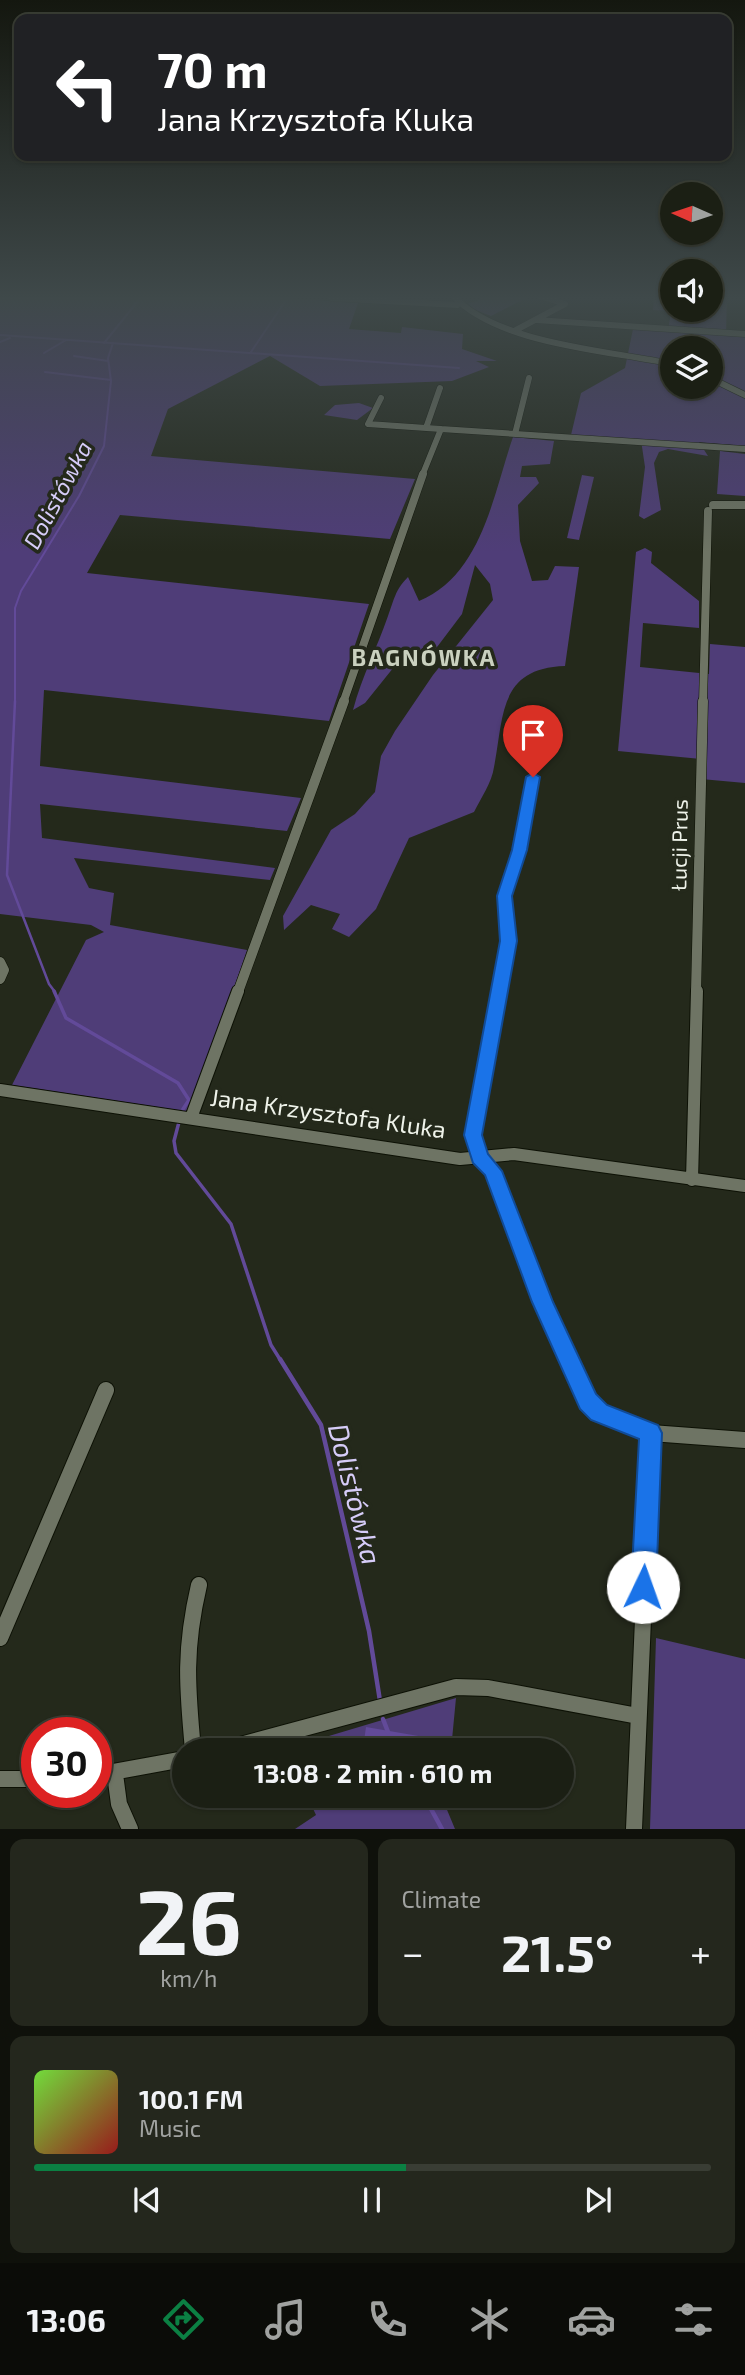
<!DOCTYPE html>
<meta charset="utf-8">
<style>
:root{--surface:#1b1f14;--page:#24271d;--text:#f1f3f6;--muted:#a0a2a0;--line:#393d34;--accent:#0b8043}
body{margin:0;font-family:"Exo 2",sans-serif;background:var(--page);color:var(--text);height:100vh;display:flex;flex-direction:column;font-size:26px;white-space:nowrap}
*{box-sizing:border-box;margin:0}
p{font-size:23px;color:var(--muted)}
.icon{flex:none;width:38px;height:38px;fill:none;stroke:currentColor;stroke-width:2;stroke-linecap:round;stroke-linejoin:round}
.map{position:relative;height:1829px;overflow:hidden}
.panel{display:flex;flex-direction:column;gap:10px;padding:10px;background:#0f110b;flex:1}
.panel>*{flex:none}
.banner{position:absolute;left:14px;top:14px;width:718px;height:147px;border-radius:14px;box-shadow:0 2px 5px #0004,0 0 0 2px var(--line);background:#202124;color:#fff;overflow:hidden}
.needle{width:46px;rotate:273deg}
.controls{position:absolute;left:660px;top:182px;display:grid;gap:14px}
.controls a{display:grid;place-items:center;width:63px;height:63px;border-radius:50%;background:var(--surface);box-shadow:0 2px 5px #0004,0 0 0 2px var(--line);font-size:35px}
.speed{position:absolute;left:21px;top:1717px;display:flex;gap:14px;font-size:35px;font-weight:700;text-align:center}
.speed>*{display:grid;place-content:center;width:91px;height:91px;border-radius:50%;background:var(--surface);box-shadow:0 2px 5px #0004,0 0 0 2px var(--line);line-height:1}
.speed .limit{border:10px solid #d22;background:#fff;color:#111}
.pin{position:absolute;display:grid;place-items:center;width:60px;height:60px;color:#fff;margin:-72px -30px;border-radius:50% 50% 50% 0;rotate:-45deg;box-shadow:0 0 7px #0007}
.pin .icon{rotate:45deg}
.me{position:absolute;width:77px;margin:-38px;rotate:3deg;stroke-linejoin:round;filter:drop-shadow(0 0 5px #0008)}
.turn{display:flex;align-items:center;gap:24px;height:147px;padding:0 28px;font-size:32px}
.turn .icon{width:91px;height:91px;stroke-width:2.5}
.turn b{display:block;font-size:49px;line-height:60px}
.big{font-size:52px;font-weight:700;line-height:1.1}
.panel .widget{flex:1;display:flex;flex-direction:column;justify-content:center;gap:10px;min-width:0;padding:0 24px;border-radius:14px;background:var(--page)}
.panel .dial{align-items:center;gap:0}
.dial b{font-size:91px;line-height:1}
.song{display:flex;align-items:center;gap:21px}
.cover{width:84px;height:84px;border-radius:10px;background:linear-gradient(135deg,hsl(100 70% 55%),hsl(0 70% 35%))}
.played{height:7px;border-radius:4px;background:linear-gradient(90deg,var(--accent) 55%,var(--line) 55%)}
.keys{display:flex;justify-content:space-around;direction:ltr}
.heat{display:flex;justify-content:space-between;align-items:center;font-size:38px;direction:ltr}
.panel .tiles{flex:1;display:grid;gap:10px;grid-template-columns:1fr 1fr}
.widget:last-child{grid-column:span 2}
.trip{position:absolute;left:172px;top:1738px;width:402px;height:70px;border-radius:35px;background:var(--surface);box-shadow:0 2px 5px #0004,0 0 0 2px var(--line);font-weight:700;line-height:70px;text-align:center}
.tabs{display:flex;height:112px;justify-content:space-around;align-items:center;background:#0b0c08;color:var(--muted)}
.tabs .icon{width:49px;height:49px}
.tabs .current{color:var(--accent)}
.tabs b{font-size:32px;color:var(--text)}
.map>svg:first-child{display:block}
.green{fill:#4f3d78;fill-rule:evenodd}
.water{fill:#624a99}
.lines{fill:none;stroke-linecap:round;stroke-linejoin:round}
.stream-far3{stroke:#624a99;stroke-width:2}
.stream-far2{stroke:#624a99;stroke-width:2.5}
.stream-far1{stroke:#624a99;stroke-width:3.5}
.stream{stroke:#624a99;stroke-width:4.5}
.minor-far4-casing{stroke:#0d1105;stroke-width:7}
.minor-far3-casing{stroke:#0d1105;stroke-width:9}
.minor-far2-casing{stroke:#0d1105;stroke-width:11}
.minor-far1-casing{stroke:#0d1105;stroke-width:14}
.minor-casing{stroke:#0d1105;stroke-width:18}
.minor-far4{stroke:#6e7464;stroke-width:6}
.minor-far3{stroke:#6e7464;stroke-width:8}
.minor-far2{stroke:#6e7464;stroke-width:10}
.minor-far1{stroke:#6e7464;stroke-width:12}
.minor{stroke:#6e7464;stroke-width:16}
.route{fill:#1a73e8;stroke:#114b97;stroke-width:2}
.labels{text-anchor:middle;stroke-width:7;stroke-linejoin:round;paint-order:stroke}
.street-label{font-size:21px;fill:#eff3ea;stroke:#24291b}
.water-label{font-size:23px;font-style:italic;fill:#d6ccf8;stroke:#24291b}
.far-district-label{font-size:23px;font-weight:bold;letter-spacing:2px;fill:#cad1bf;stroke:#24291b}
.near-street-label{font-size:24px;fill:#eff3ea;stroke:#24291b}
.near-water-label{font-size:28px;font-style:italic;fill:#d6ccf8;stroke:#24291b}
</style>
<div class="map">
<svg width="745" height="1829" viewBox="0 0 745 1829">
<rect width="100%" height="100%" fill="#24291b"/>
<path class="green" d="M0,296H257L358,303L349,329L401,333L402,327L463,334L462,349L497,361H476L489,367L452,381L320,386L270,356L168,409L151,456L415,479L390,539L120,515L87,573L369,604L329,721L44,690L40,766L301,798L287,831L40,804L42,838L275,868L270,880L74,858L89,888L114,893L110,925L247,950L191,1112L12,1085L86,940L104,932L91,925L0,914Z
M480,296H530L491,316L473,309L468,303L478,301Z
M654,296H672V310H710L711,296H727L726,335L745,336V446L699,442L708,456L668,449L659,452L654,463L661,510L644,519L639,516L645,467L641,440L571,435L581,393L625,368L633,329L668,331L671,311L653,310ZM672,348H710V387H672Z
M359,403L373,408L357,420L324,415L335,405Z
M513,437L554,441L550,464L522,466L520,477H536L539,483L518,505L520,541L532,581L548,580L555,566L579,567L565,666C498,668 504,717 494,767C492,782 481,798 474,812L409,838L376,909L349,937L332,929L340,914L311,905L284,930L283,916L331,830L355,814L375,792L381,756L395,731L433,675L493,600L490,584L475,565L462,614L428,659L402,657L365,703L353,710C362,676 377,648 388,616C394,600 395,590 408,577L419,601C482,575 493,495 513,437Z
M720,451L745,454V496L717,494Z
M582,475L594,477L579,540L567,538Z
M645,548L652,552L651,563L699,601V628L643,623L640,667L709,674L710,644L745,647V783L701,779V759L618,751L636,552Z
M656,1638L745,1659V1829H650Z
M456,1698L451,1750H282Z
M307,1796H446L445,1805L455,1829H295L316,1815Z"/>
<path class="water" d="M366,1727L436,1739L435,1750H336L338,1737L364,1741Z"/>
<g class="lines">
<path class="stream-far3" d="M323,296L331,297
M0,299L2,297
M0,335L459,368
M0,342L10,338
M104,343L142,296
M251,352L288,297
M44,353L66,340
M74,356L108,361
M45,372L111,380
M15,703V608L21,591L79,496L104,446L111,381L108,358L113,343"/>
<path class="stream-far2" d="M15,701L7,875L49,984L55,992"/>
<path class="stream-far1" d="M54,991L66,1018L178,1083L189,1100L183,1109
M179,1122L174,1141L176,1153L231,1224L271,1345L281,1361"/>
<path class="stream" d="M280,1359L321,1425L369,1631L380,1701
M383,1719L388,1732
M424,1796L442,1829"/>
<g class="minor-far4-casing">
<path id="minor-far4" d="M453,296C500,345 608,350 672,364
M332,298L457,305
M536,320L745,334
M516,330L565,304L540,296
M710,378L745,395
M381,398L368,424L441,429
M426,428L440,388
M515,434L529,378
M422,476L441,429L745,449"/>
</g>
<g class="minor-far3-casing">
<path id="minor-far3" d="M713,505H745
M343,703L423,474
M703,703L708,511"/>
</g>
<g class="minor-far2-casing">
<path id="minor-far2" d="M0,962L4,970L0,979
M238,992L344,701
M499,992L508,941L505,896L520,850L533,777
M696,992L703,701"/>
</g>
<g class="minor-far1-casing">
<path id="minor-far1" d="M499,991L473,1135L480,1158L493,1171L543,1302L570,1361
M0,1090L460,1159L514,1154L745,1186
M191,1118L238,991
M692,1180L697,991"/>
</g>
<g class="minor-casing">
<path id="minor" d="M570,1359L593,1409L651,1433L745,1440
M0,1638L106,1390
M193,1750C187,1686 184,1649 199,1585
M222,1750L456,1687L488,1688L638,1716
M115,1774L119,1804L130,1829
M96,1775L184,1759
M0,1779H37
M634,1829L651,1433"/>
</g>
<use href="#minor-far4" class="minor-far4"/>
<use href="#minor-far3" class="minor-far3"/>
<use href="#minor-far2" class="minor-far2"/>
<use href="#minor-far1" class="minor-far1"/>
<use href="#minor" class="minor"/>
</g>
<linearGradient id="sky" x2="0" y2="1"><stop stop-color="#14170f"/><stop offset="0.54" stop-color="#3f494a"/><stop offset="1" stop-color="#3f494a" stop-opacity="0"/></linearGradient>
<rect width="745" height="552" fill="url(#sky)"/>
<path class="route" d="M533,773L540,777L527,850L512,896L517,941L482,1135L488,1154L502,1171L553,1302L596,1394L607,1405L658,1425L662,1433L656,1587L652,1596L643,1600L635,1596L631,1587L639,1439L591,1420L580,1409L532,1302L485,1175L473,1163L464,1135L500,941L497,896L512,850L526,777Z"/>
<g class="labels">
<g class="street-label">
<text transform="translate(680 845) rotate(-89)" y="7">Łucji Prus</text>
</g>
<g class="water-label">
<text transform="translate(58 495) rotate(-62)" y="8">Dolistówka</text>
</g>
<g class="far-district-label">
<text x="424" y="666">BAGNÓWKA</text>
</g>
<g class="near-street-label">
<text transform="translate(328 1114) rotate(8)" y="8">Jana Krzysztofa Kluka</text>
</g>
<g class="near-water-label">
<text transform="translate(355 1494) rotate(76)" y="10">Dolistówka</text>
</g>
</g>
</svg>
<div class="controls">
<a><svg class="needle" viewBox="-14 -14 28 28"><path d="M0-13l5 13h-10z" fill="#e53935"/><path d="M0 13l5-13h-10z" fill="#a0a2a0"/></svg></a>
<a><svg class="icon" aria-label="sound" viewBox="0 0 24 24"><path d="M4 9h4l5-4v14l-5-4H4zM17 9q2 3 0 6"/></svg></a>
<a><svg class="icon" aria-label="layers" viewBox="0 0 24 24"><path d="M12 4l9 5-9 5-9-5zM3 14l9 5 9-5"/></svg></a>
</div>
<div class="speed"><div class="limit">30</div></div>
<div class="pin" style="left:533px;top:777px;background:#d93025"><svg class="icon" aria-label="arrive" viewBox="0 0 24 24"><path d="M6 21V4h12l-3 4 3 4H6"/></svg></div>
<svg class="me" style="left:643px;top:1587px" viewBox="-20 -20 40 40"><circle r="19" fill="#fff"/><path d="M0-13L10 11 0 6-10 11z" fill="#1a73e8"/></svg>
<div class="trip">13:08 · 2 min · 610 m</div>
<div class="banner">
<div class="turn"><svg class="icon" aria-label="left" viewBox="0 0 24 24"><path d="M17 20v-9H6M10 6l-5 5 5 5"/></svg><div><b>70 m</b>Jana Krzysztofa Kluka</div></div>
</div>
</div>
<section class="panel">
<div class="tiles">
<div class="widget dial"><b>26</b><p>km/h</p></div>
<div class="widget"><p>Climate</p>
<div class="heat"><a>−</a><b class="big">21.5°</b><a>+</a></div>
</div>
<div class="widget">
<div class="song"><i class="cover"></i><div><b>100.1 FM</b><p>Music</p></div></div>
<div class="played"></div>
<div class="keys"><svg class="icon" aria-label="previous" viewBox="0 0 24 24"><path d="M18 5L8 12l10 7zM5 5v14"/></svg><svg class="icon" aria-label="pause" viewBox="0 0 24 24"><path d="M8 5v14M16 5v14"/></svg><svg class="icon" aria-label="next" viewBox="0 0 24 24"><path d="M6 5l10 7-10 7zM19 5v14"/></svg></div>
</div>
</div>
</section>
<nav class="tabs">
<b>13:06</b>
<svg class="icon current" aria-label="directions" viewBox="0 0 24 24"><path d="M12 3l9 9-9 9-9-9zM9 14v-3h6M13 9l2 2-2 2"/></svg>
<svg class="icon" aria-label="music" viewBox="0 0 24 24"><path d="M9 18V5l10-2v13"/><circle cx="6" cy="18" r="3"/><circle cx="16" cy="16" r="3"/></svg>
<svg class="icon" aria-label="phone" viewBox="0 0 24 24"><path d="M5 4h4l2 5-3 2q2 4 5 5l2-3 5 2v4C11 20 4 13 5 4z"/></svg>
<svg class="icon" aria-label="climate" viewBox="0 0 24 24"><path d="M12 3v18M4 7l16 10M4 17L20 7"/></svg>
<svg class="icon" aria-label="car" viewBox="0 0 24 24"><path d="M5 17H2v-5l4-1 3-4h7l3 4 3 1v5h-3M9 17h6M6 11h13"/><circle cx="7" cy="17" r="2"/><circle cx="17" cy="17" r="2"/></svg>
<svg class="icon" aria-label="filters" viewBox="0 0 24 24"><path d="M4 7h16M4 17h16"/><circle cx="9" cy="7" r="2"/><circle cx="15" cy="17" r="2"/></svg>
</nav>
